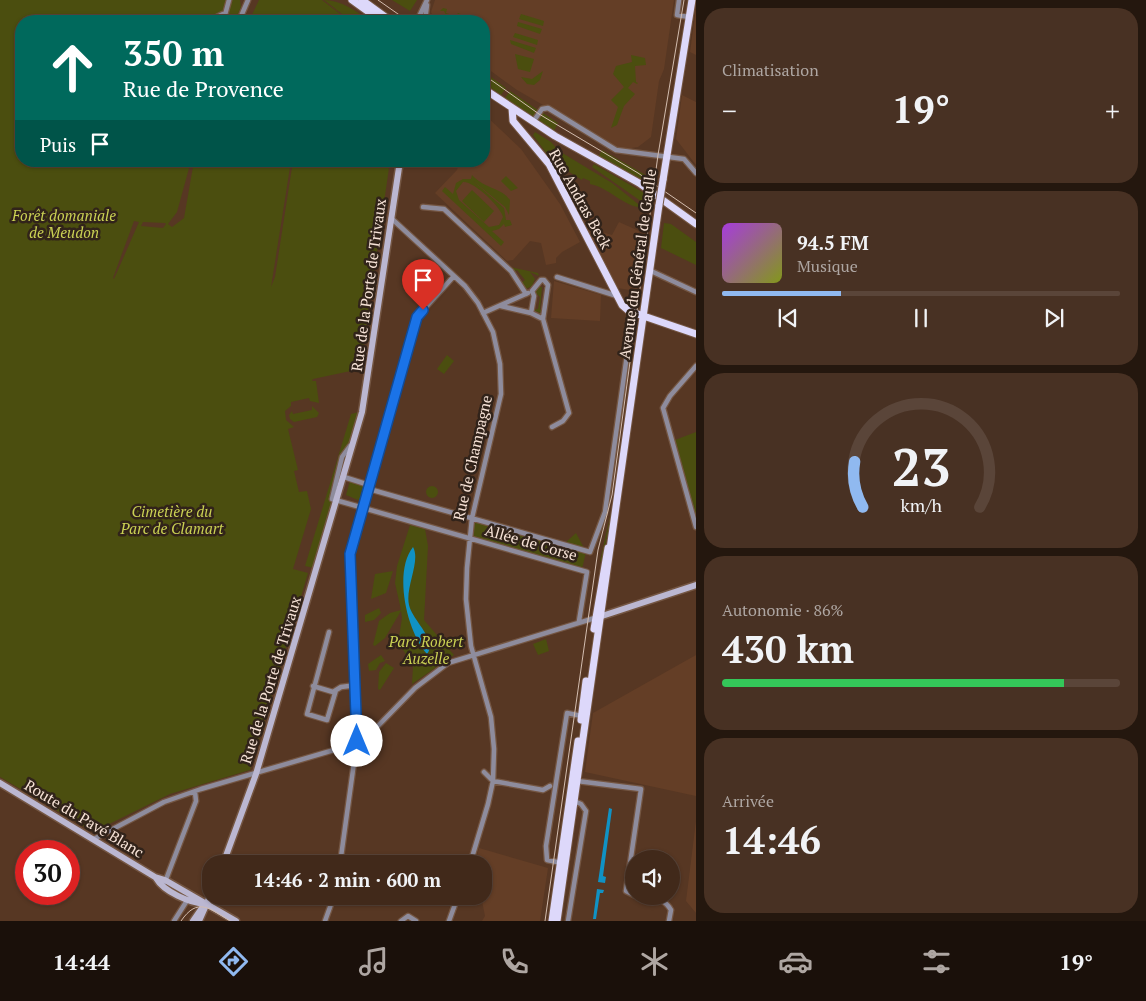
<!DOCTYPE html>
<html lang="fr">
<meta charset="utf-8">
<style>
:root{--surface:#41291a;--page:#483123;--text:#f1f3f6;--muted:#aea6a2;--line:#5a4539;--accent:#90b9f0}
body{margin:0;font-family:"PT Serif",serif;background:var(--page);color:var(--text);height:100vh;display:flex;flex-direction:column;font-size:19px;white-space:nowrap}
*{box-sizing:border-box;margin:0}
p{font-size:16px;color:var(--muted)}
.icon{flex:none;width:28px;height:28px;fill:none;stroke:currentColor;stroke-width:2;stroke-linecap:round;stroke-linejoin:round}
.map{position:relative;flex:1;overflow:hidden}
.drawer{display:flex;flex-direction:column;gap:8px;padding:8px;background:#24170e;width:450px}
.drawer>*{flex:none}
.top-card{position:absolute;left:15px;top:15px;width:475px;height:152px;border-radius:20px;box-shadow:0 1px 4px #0004,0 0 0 1px var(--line);background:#00695c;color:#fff;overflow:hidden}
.buttons{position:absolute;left:625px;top:850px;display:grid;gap:10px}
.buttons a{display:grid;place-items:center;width:55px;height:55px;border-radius:50%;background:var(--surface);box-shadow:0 1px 4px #0004,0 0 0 1px var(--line);font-size:25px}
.speed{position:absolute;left:15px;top:840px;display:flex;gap:10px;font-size:25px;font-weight:700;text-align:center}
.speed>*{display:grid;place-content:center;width:65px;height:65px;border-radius:50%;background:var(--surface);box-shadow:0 1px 4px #0004,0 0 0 1px var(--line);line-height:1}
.speed .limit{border:8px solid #d22;background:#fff;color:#111}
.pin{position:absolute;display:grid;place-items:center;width:42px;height:42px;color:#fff;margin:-51px -21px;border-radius:50% 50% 50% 0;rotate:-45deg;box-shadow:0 0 5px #0007}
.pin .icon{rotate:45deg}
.me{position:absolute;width:55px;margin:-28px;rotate:0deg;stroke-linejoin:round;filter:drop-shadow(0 0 4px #0008)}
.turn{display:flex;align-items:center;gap:18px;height:105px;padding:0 25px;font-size:22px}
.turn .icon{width:65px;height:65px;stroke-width:2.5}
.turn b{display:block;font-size:35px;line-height:42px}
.then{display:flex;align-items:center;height:48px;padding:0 25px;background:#0003;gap:10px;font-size:19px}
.big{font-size:38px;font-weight:700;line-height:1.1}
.drawer .widget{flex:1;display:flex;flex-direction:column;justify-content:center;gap:8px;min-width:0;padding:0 18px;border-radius:20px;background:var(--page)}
.drawer .dial{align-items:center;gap:0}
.dial svg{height:130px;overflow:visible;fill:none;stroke:var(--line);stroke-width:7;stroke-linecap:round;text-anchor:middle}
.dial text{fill:var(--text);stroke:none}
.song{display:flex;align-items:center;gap:15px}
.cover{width:60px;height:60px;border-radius:8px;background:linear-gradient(135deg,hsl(280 70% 55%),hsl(70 70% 35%))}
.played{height:5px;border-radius:2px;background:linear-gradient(90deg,var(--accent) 30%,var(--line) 30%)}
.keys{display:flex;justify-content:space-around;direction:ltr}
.heat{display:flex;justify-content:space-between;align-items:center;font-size:28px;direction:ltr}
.charge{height:8px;border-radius:4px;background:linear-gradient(90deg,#34c759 86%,var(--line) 0)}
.trip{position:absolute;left:202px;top:855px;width:290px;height:50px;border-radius:20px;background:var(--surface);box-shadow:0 1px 4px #0004,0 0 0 1px var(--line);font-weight:700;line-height:50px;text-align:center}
.tabs{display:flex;height:80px;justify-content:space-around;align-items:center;background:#1a100a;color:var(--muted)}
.tabs .icon{width:35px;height:35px}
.tabs .current{color:var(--accent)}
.tabs b{font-size:22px;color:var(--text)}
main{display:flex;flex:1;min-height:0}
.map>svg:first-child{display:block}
.built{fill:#643e26}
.green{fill:#4b4e0f;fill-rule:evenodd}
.water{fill:#1092c4}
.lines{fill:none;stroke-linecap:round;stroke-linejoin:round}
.street-casing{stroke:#745643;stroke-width:7}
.secondary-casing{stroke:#745643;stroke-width:9}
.primary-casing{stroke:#745643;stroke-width:9}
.street{stroke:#8e8c9d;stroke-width:4.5}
.secondary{stroke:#bbb7d1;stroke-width:6}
.primary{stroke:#ddd8fa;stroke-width:7}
.tram{stroke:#d3bdaf;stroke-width:1}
.primary-bridge-casing{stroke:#745643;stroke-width:9;stroke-linecap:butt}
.primary-bridge{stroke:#ddd8fa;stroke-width:7}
.route-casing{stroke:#114b97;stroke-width:12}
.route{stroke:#1a73e8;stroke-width:9}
.labels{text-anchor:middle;stroke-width:5;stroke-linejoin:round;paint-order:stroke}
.street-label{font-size:15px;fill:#f6e2d6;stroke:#31231a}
.park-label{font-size:15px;font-style:italic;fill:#cad153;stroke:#31231a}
</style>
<main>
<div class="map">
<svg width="696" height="921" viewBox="0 0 696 921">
<rect width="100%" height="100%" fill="#573723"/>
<path class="built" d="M435,0H674L664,69L659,81L651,137L638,147L626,149L616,147L517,90L484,66V21H435L431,12Z
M696,7V55L690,52Z
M682,95L696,102V165L676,139Z
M484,114L521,149L560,204L580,242L562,252L556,258V263L546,265L541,243L530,241L513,260L507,261L435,193L457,170L460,161H484Z
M619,222L639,231L630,290L617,288L585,227L612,235Z
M554,281L601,295L600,321L551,318Z
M696,655V796L585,772L593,713Z
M696,821V913L686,901Z
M479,848L548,868L540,921H482L485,916L481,896H484V864L475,863Z"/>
<path class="green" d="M0,0H240L241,7L235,21H21V161H191L177,212L168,224L172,227L184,218L194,161H291L271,287L275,277L293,161H390L360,369L313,379L312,381H316L319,403L310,401L309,398L291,402V406L285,411L286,420L294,427L288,429L298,470L294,471L299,492L307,491L311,509L293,569L308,573L250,770L170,794L93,832L0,777ZM134,221L139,222L114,279L113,278ZM143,222L165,223L166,224L163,228L141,226Z
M259,0H322L349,21H249Z
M324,0C341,0 356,11 370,21H351Z
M392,0H417L410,11Z
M443,8L447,9L446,13L456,16L458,13L461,14L458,16L459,21H449L444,11H440Z
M521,14L544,21L543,26L519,19Z
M518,22L542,29L540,34L517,26Z
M515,33L538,40L537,45L513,37Z
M510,40L536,48L534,53L511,44Z
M515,54L534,59L530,72L518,69Z
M631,55L645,58L646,65L635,66L636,82L638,83L637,84L633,82L628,88L635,94L624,106L617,125L611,128L618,107L611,100L624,87L613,74L616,66L632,62Z
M543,71L540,80L534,85L527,84L521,77L532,79Z
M484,72L506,88L501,95L484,83Z
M510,91L538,110L534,117L505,98Z
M543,113L558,123L554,131L538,120Z
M535,132L551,142L559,151L612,183L643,208C622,206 610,188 590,184V181L583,178L582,180L552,161L533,135Z
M602,150L649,177L648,183L598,157Z
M594,164L646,194L645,204L592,167Z
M472,175C483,188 502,188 510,200L509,215L505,207L472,180L504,208L506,220H510L512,225L505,227L504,224L499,229L492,231L504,242L501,246L442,191L445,187L453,194L456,183L463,179H471ZM463,182C474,181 501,207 503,217L499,225L489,227L459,200L456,191Z
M506,176L518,188L511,191L501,181Z
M472,190L494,211L484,222L462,201Z
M664,223L671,224L696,242V265L661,248Z
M510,267L538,273L539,276L530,272L535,279L532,286L526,289L521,283L525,280L517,270L514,272Z
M539,287H542L540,309L542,311L540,313L533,310L538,309L540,297L535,292Z
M447,355L454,361L444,374L437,369Z
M312,406L319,413L317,417L294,422L290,419L289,415L292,411L293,414L312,410Z
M359,412L314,568L305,566L351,414Z
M696,432V516L675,440Z
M350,481L366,485L362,498L358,500L346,495Z
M426 492a6 6 0 1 1 12 0a6 6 0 1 1-12 0Z
M615,495L602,563L600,561Z
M474,520L586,552L582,569L471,536Z
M410,525L425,529L428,546L424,620L454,655L412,684L413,667L402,648L399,637L402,618L401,611L385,638L375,646L373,645L379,621L390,613L401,610L395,583L397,566Z
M576,533L584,548L565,543Z
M393,571L386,593L371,599L375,574Z
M379,608L381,613L374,620L365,622V615Z
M546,639L549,651L538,655L533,644Z
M381,655L385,661L380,663L376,670L369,671L368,664Z
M386,663L394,668L380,690L378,689L379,672Z"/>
<path class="water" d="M413,547C421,561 405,587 409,605C412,620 438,640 427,654C407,632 393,572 413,547Z
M609,808L612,809L603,876L606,877L605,883L598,882Z
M597,889L604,890L603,893H600L596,919H593Z"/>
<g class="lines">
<g class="street-casing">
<path id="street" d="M679,0L677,15L689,17
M225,15L229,0
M216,21L217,17L223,14L228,17L229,21
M239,21L248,0
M417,21L427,0
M425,21L427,5
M533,122L542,109L548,108L616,150L684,159L696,173
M423,207L444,209L511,271L526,294
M391,218L465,286L478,303L493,332L500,364L501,394L472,518L467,568L466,599L471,646L491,717L494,749L493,781L488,804L470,864
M651,271L696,292
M557,277L617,296
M501,306L531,313L543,319L548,285L544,280H541L532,291L534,296L531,313
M483,313L528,293
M543,319L569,413L563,421L552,427
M696,366L670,396L663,408L696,527
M350,446L342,457L332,499L587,572L579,621
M344,477L369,485V489L590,552L605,512L633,312
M329,632L307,714L327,720L336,690
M313,686L333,692L341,687L357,685
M484,772L493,781L543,790L550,786
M577,781L641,789L626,891L634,895
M94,839L164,802L201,789L351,745L375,729L415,688L448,663L598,617
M562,863L547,860L546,846L567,713L582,716
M340,864L357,741L350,555L417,317L454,276
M165,882L196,801L195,792
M643,896C655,898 664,898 671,910L669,921
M174,921L188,899
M325,921L334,896
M401,921L408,916L416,921
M449,921L458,896
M568,921L586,811L581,804L574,801"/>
</g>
<g class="secondary-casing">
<path id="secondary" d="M602,616L696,585
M0,783L155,877L165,880L236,921
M223,864L256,774L362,412L400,161
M156,878C164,892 190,903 205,904
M193,921L202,908
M199,921L211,894"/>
</g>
<g class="primary-casing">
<path id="primary" d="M352,0L381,21
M362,0L391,21
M484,89L555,136L639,183L696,224
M512,108L513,121L549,164L622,305L629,311L696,334
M663,180L692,0
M594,629L608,548
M581,720L586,681
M552,921L578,741
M557,921L659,205"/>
</g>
<use href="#street" class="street"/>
<use href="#secondary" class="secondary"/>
<use href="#primary" class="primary"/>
<path class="tram" d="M378,0L408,21
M484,75L539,114L638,173L696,213
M181,921C198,896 210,909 230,921
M545,921L598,550L612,495L658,155L684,0"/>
<g class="primary-bridge-casing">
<path id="primary-bridge" d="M659,205L663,180"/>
</g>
<use href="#primary-bridge" class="primary-bridge"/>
</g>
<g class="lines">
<g class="route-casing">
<path id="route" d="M357,741L350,554L417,317L423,310"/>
</g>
<use href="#route" class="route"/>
</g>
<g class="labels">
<g class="street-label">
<text transform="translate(580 199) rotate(61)" y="5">Rue Andras Beck</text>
<text transform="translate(638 264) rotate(-82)" y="5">Avenue du Général de Gaulle</text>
<text transform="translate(369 285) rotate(-82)" y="5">Rue de la Porte de Trivaux</text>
<text transform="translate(473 458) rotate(-77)" y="5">Rue de Champagne</text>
<text transform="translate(531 543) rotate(16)" y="5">Allée de Corse</text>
<text transform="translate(271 680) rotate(-73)" y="5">Rue de la Porte de Trivaux</text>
<text transform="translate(84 819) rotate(31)" y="5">Route du Pavé Blanc</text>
</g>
<g class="park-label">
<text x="64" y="221">Forêt domaniale<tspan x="64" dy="17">de Meudon</tspan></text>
<text x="172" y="517">Cimetière du<tspan x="172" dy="17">Parc de Clamart</tspan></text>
<text x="426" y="647">Parc Robert<tspan x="426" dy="17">Auzelle</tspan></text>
</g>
</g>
</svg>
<div class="buttons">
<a><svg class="icon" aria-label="sound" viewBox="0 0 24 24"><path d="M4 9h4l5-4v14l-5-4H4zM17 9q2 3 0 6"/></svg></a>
</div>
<div class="speed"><div class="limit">30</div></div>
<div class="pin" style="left:423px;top:310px;background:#d93025"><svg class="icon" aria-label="arrive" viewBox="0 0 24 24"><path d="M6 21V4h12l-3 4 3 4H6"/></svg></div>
<svg class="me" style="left:357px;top:741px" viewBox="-20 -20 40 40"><circle r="19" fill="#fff"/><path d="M0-13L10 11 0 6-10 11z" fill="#1a73e8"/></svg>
<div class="trip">14:46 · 2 min · 600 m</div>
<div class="top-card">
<div class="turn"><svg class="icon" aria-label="ahead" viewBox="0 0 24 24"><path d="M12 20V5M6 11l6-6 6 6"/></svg><div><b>350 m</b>Rue de Provence</div></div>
<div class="then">Puis<svg class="icon" aria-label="arrive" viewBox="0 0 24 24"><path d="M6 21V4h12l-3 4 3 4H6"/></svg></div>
</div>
</div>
<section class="drawer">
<div class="widget"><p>Climatisation</p>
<div class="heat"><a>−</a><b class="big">19°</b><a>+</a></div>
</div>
<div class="widget">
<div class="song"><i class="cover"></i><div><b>94.5 FM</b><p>Musique</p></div></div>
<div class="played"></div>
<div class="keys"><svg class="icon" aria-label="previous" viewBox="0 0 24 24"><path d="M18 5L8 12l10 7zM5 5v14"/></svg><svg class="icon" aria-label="pause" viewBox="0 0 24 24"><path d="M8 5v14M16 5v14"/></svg><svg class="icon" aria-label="next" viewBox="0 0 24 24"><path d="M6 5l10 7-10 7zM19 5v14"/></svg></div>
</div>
<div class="widget dial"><svg viewBox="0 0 100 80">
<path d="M14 69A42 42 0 1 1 86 69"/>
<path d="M14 69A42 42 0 0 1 9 41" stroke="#90b9f0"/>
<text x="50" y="56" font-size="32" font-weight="700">23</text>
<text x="50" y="72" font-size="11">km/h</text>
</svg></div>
<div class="widget"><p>Autonomie · 86%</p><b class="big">430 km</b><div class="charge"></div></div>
<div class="widget"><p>Arrivée</p><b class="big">14:46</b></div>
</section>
</main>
<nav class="tabs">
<b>14:44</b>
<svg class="icon current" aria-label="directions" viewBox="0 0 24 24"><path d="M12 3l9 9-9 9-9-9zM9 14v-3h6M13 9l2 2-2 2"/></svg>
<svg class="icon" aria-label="music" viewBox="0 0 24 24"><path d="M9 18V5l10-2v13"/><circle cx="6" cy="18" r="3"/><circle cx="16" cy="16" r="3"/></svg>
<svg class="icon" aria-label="phone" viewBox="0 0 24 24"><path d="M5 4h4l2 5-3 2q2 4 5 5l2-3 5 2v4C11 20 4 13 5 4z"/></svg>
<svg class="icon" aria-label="climate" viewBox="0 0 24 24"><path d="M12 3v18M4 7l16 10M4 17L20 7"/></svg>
<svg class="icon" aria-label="car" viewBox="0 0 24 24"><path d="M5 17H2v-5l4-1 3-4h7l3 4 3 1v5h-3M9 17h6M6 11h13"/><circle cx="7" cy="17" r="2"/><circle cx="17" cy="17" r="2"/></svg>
<svg class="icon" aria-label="filters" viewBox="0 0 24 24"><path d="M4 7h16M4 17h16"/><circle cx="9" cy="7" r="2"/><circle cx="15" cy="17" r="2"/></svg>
<b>19°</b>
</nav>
